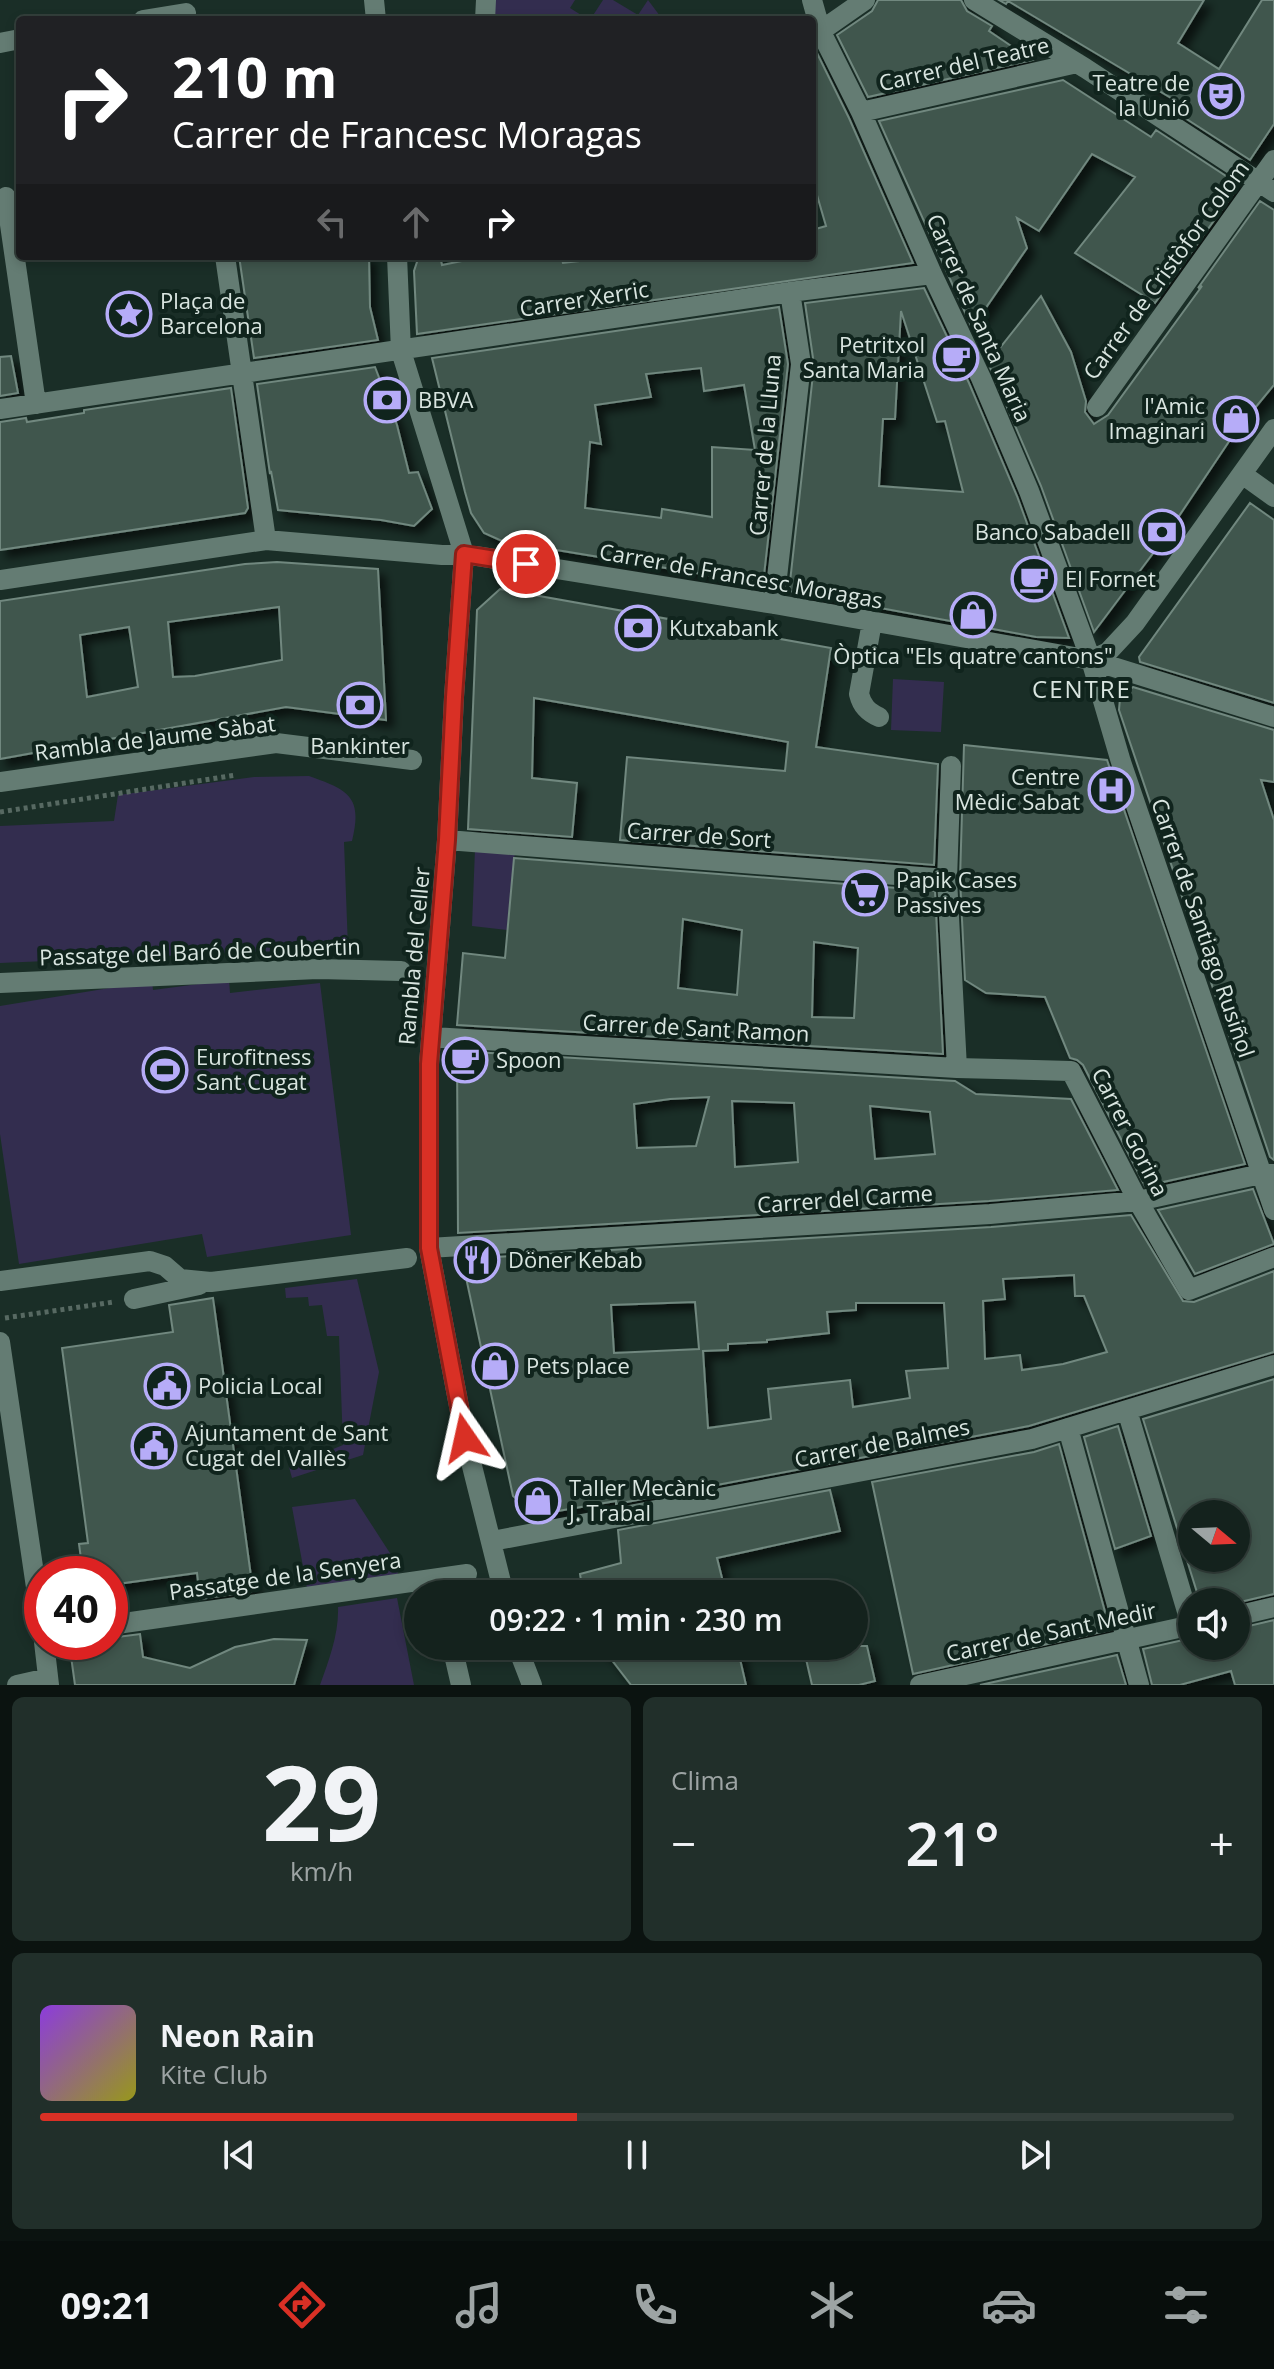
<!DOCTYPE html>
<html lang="es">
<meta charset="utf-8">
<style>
:root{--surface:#14221d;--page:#212f2a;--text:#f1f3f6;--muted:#9da4a4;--line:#333f3b;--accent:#d93025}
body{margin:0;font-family:"Open Sans",sans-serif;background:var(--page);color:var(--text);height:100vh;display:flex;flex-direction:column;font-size:30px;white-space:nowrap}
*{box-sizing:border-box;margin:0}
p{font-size:26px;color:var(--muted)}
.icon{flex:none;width:44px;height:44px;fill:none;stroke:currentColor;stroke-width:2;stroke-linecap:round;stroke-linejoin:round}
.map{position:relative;height:1685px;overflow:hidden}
.side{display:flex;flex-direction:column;gap:12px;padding:12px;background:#0b1310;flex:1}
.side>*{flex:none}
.banner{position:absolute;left:16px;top:16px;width:800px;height:244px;border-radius:8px;box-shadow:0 4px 12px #0003,0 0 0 2px var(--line);background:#202124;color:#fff;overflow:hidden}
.needle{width:52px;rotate:109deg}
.tools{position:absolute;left:1178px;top:1500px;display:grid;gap:16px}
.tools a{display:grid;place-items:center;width:72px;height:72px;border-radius:50%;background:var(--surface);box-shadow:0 4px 12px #0003,0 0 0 2px var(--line);font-size:40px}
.speed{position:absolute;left:24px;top:1556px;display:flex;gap:16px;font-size:40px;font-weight:700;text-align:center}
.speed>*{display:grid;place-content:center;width:104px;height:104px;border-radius:50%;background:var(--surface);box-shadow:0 4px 12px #0003,0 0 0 2px var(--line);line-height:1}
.speed .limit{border:12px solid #d22;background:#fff;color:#111}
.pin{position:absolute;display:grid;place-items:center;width:68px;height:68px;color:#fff;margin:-34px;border:4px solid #fff;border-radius:50%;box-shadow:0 2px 8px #0007}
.me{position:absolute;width:88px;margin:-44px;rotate:349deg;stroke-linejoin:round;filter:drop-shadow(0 0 6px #0008)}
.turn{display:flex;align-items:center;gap:28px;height:168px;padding:0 24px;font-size:36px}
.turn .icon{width:104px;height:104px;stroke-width:2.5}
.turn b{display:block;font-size:56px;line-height:68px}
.lanes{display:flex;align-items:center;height:76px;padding:0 24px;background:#0003;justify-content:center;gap:40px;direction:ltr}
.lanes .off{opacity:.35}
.big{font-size:60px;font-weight:600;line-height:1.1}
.side .tile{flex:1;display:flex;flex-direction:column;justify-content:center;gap:12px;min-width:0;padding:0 28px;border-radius:12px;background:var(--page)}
.side .dial{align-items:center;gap:0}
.dial b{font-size:104px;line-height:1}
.song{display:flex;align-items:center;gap:24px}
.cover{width:96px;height:96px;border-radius:12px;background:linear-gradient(135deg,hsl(270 70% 55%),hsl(60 70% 35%))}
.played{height:8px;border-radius:4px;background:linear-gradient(90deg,var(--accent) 45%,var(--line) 45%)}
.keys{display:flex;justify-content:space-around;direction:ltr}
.heat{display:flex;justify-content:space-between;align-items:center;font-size:44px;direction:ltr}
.side .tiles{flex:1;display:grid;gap:12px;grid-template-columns:1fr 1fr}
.tile:last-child{grid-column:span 2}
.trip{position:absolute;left:404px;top:1580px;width:464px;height:80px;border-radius:40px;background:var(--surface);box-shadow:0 4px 12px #0003,0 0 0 2px var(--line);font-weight:600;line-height:80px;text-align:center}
.tabs{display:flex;height:128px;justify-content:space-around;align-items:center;background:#080e0c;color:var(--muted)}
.tabs .icon{width:56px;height:56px}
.tabs .on{color:var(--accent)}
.tabs b{font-size:36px;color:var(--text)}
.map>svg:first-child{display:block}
.green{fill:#332d4f}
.building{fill:#41574e;stroke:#71887f;stroke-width:2;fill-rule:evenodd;filter:url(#shadow)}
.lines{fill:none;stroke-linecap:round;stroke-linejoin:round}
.path{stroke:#576962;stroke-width:5;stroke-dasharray:4 4;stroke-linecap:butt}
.minor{stroke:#647c73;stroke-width:20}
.route-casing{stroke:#8d1f18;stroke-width:20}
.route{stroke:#d93025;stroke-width:14}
.labels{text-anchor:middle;stroke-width:8;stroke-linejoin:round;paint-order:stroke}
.street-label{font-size:22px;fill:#d9e5e0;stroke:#10241d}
.poi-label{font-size:22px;fill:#d9e5e0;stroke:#10241d;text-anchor:start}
.neighbourhood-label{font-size:24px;letter-spacing:2px;fill:#d9e5e0;stroke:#10241d}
</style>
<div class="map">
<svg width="1274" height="1685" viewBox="0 0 1274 1685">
<defs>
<filter id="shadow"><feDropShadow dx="7" dy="7" stdDeviation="4" flood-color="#0009"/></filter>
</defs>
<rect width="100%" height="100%" fill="#1a2e27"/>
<path class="green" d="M486,0H575L570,8L589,20H485Z
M603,0H613L638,15L648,0L663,20H590Z
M893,679L944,682L941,732L891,730Z
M309,776C348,790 363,796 352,841L344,842L348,948L0,963V826L114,821L118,795L254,777Z
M475,849L515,851L507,930L472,926Z
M229,980L230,993L320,983L351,1235L207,1257L202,1234L19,1264L0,1134V1006L152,981L153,990Z
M357,1279L379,1372L363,1455L292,1478L289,1467L343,1445L339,1336H327L322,1305L309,1306L308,1297L286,1298L285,1288Z
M355,1499L397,1564L398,1578L307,1588L292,1507Z
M397,1598L414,1685H320C329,1660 339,1634 338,1607Z"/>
<path class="building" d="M878,0H961L967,11L992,26L989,31L1032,60L868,97L837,35L872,11Z
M999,0H1204L1178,43L1219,69L1262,0H1274V124L1250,160L1171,109L1176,101L1008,1L1006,4Z
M815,49L849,118L913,263L417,334L414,271L419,256H440L442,265L486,256H561L563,263L623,256H812V230L826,226L812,178V50Z
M1063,80L1151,137L1156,130L1235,182L1238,187L1155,303L1075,253L1135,177L1092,154L1039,231L1017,218L1027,248L972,328L879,121Z
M1260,201L1274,210V385L1236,431L1163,540L1094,632L1041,486L988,363L1041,296L1071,352L1086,401L1085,412L1094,424L1108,415L1202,286L1198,288Z
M239,256H369L370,307L378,340L254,358Z
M924,288L969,383L1017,496L1069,638L1036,637L789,591L814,365L805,303ZM901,311L937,422L945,421L963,492L879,486L883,419H895Z
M779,307L788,364L763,584L502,541L484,533L471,513L465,492L432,358ZM701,368L704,391L744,385L755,450L712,447V517L662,509L661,518L585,508L590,442L601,444L595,405L651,397L646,374Z
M11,356L18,393L0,396V357Z
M375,367L397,425L409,473L418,472L432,509L414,526L381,520L278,510L271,471L270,474L257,384Z
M231,388L248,508L245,513L0,550V422L26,418L27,422L84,413V410Z
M1250,503L1274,520V703L1140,662L1139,657Z
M277,562L378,569L386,720L286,707L0,759V601L245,564ZM279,607L282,660L195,676L173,677L168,622ZM129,627L138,687L87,697L80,635Z
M500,589L831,648L816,747L938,764L934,865L620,840L627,757L785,771L788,742L534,698L532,778L577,783L572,837L468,829L477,610Z
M1133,687L1274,730V782L1261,780L1274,820V1160L1270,1157L1119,710L1120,698Z
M964,745L1107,760L1245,1164L1145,1186L1083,1065L1077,1060L1070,1058L1045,997L986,993L965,980L960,879Z
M514,858L935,891L943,1054L457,1025L463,953L505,958ZM683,919L742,930L737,995L678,988ZM814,942L858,948L854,1018L812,1017Z
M457,1051L955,1081L976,1094L1071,1099L1118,1190L989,1201L458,1233ZM709,1097L696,1146L637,1148L634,1104L670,1099ZM732,1101L794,1103L798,1162L735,1167ZM870,1106L930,1112L935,1154L875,1159Z
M1253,1189L1274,1244L1195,1274L1158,1210Z
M1131,1215L1183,1301L1194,1302L1274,1271V1352L1029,1426L616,1504V1501L535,1515L513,1496L462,1259L991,1227ZM1074,1275L1075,1296H1084L1107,1352L1063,1364L1022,1370L1020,1355L985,1359L983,1301L1005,1299L1003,1279ZM695,1302L699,1349L614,1353L611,1305ZM856,1303H944L948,1368L906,1371L910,1398L853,1407L850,1380L768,1389L771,1419L708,1428L703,1351L728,1350V1344L767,1342V1340L829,1333L827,1312L856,1310Z
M213,1298L253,1591L200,1599L197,1573L110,1585V1574H83L79,1544L88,1543L62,1348L173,1332L169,1305Z
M1274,1379V1594L1236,1603L1200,1602L1143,1419ZM1192,1514H1236V1558H1192Z
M1118,1426L1151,1536L1115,1549L1084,1437Z
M1059,1444L1110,1630L913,1674L872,1482L1034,1452Z
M830,1490L840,1531L717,1558L726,1594H583L580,1574L621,1563L618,1530Z
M1274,1620V1685H1235L1231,1671L1180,1685H1152L1143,1649L1192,1638V1646H1236V1629Z
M140,1634L143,1657L190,1668L235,1647L274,1639L307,1640L294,1685H75L69,1642H110V1638Z
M601,1646H737L746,1685H631Z
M803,1646H867L875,1681L859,1685H812Z
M1117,1655L1126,1685H980Z"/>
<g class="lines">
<path class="path" d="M0,812L236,775
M5,1318L114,1302"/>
<path class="minor" d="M374,0L376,20
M812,0L821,32L861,112L932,274L981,378L1029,491L1091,660L1121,762L1274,1210
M974,0L1085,68L1274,192
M143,20L186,13
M485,20L486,0
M812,37L865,0
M0,43L20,39
M861,112L1077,63
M6,197L36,404
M225,256L266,540
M397,256L401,351L464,554L454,697L447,840L429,1064V1248L465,1438L504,1594
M1097,407L1274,160
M0,409L790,292L932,274
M1242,474L1274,497
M0,580L266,540L442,555L464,554L774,604L1091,660L1274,717
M774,604L801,364L790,292
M872,622L859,694C862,706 868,712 879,717
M1091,660L1108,652L1135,623L1274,429
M951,766L947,879L957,1068L1071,1071L1138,1201L1189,1290L1274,1257
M0,782L276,743L412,760
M447,840L947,879
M0,983L318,969L401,971
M432,1037L957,1068
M429,1248L990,1214L1138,1201L1261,1174H1274
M0,1281L150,1261L165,1266L180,1279L211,1282L407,1258
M134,1299L199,1285
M0,1342L42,1628
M1127,1410L1191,1625
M1068,1428L1139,1685
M492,1541L1032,1439L1274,1365
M1236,1616L1274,1607
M110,1625L467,1574
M44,1642L49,1685
M452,1646L461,1685
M517,1646L532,1685
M17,1685L48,1678
M920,1685L1192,1625"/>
</g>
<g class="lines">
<g class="route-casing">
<path id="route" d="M465,1438L429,1248V1064L447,840L454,697L464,554L526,564"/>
</g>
<use href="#route" class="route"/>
</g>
<defs>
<g id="theatre-ring" transform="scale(2.3)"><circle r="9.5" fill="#10241d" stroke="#b6acf8" stroke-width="1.5"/><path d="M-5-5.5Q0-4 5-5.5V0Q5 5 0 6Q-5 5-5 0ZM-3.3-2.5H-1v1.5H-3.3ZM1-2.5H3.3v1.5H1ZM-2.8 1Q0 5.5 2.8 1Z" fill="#b6acf8"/></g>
<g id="sight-ring" transform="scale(2.3)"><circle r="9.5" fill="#10241d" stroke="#b6acf8" stroke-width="1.5"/><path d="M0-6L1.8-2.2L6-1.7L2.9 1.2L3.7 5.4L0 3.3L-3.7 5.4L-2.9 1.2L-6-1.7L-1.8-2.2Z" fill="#b6acf8"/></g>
<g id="cafe-ring" transform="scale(2.3)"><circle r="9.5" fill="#10241d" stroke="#b6acf8" stroke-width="1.5"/><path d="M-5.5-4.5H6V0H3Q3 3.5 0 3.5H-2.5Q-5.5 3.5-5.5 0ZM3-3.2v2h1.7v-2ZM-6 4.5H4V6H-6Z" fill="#b6acf8"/></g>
<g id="bank-ring" transform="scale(2.3)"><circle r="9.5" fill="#10241d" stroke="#b6acf8" stroke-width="1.5"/><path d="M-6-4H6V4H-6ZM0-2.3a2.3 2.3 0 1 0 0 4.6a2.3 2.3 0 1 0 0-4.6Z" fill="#b6acf8"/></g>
<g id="shop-ring" transform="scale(2.3)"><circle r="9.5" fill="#10241d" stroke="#b6acf8" stroke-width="1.5"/><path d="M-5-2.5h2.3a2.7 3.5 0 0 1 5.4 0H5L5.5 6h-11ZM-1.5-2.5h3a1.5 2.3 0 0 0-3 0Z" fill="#b6acf8"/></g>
<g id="hospital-ring" transform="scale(2.3)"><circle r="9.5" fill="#10241d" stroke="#b6acf8" stroke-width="1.5"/><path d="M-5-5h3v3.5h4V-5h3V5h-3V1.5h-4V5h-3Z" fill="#b6acf8"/></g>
<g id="supermarket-ring" transform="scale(2.3)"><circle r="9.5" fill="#10241d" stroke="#b6acf8" stroke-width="1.5"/><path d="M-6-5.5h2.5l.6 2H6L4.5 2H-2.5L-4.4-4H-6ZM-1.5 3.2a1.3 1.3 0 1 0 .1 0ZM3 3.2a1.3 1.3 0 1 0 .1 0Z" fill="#b6acf8"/></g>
<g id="stadium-ring" transform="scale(2.3)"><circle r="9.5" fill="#10241d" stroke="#b6acf8" stroke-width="1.5"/><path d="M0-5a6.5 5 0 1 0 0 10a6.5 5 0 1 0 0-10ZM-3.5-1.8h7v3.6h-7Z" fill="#b6acf8"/></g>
<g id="restaurant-ring" transform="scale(2.3)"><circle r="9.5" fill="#10241d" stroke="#b6acf8" stroke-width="1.5"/><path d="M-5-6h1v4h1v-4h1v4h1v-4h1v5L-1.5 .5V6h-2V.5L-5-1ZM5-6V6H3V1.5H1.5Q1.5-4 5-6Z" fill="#b6acf8"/></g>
<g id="civic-ring" transform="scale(2.3)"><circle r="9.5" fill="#10241d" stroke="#b6acf8" stroke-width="1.5"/><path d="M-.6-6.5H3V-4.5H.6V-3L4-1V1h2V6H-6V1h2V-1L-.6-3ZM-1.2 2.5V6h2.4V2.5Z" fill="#b6acf8"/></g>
</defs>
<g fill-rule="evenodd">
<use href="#theatre-ring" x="1221" y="96"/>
<use href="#sight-ring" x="129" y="314"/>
<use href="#cafe-ring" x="956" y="358"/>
<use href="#bank-ring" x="387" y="400"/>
<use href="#shop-ring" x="1236" y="419"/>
<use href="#bank-ring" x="1162" y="532"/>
<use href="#cafe-ring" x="1034" y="579"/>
<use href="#shop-ring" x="973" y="615"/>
<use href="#bank-ring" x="638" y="628"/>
<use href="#bank-ring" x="360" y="705"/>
<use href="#hospital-ring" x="1111" y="790"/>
<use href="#supermarket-ring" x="865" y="893"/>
<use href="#cafe-ring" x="465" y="1060"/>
<use href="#stadium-ring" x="165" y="1070"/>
<use href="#restaurant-ring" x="477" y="1260"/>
<use href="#shop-ring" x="495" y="1366"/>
<use href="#civic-ring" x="167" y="1386"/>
<use href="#civic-ring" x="154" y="1446"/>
<use href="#shop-ring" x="538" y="1501"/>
</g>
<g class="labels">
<g class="street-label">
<text transform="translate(964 64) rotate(-13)" y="8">Carrer del Teatre</text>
<text transform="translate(1166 270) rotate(-54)" y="8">Carrer de Cristòfor Colom</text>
<text transform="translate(584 299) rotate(-9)" y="8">Carrer Xerric</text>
<text transform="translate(979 318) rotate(66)" y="8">Carrer de Santa Maria</text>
<text transform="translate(765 445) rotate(-85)" y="8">Carrer de la Lluna</text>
<text transform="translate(741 576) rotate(10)" y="8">Carrer de Francesc Moragas</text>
<text transform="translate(155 738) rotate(-7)" y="8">Rambla de Jaume Sàbat</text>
<text transform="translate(699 835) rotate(4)" y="8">Carrer de Sort</text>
<text transform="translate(1203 928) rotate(71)" y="8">Carrer de Santiago Rusiñol</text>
<text transform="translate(200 952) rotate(-2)" y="8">Passatge del Baró de Coubertin</text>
<text transform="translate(414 956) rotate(-85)" y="8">Rambla del Celler</text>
<text transform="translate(696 1028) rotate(3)" y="8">Carrer de Sant Ramon</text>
<text transform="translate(1130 1132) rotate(63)" y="8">Carrer Gorina</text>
<text transform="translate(845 1199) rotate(-4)" y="8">Carrer del Carme</text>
<text transform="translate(882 1443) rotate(-11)" y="8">Carrer de Balmes</text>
<text transform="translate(285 1576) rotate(-8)" y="8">Passatge de la Senyera</text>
<text transform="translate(1051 1632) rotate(-12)" y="8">Carrer de Sant Medir</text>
</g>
<g class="poi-label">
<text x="1190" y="91" text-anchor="end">Teatre de<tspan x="1190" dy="25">la Unió</tspan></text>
<text x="160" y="309">Plaça de<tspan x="160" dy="25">Barcelona</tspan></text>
<text x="925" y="353" text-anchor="end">Petritxol<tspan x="925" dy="25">Santa Maria</tspan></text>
<text x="418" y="408">BBVA</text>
<text x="1205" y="414" text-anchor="end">l'Amic<tspan x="1205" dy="25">Imaginari</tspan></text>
<text x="1131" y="540" text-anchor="end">Banco Sabadell</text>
<text x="1065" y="587">El Fornet</text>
<text x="669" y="636">Kutxabank</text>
<text x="973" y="664" text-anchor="middle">Òptica "Els quatre cantons"</text>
<text x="360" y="754" text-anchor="middle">Bankinter</text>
<text x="1080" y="785" text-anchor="end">Centre<tspan x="1080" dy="25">Mèdic Sabat</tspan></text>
<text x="896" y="888">Papik Cases<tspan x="896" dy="25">Passives</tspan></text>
<text x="196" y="1065">Eurofitness<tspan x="196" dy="25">Sant Cugat</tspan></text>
<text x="496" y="1068">Spoon</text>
<text x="508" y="1268">Döner Kebab</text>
<text x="526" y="1374">Pets place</text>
<text x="198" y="1394">Policia Local</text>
<text x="185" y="1441">Ajuntament de Sant<tspan x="185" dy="25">Cugat del Vallès</tspan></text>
<text x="569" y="1496">Taller Mecànic<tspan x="569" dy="25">J. Trabal</tspan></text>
</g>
<g class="neighbourhood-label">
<text x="1082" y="698">CENTRE</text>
</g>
</g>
</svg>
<div class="tools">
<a><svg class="needle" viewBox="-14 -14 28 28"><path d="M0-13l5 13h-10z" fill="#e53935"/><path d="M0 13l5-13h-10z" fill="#9da4a4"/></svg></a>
<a><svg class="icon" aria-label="sound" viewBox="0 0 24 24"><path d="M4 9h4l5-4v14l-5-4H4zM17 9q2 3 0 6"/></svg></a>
</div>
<div class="speed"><div class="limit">40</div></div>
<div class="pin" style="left:526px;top:564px;background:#d93025"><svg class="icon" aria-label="arrive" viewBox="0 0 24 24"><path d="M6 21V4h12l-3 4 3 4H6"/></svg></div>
<svg class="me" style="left:465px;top:1438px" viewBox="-20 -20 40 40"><path d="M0-17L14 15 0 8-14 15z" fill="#d93025" stroke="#fff" stroke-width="4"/></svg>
<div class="trip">09:22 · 1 min · 230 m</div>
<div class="banner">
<div class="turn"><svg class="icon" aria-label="right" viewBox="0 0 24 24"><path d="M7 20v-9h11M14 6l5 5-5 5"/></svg><div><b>210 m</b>Carrer de Francesc Moragas</div></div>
<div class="lanes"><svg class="icon off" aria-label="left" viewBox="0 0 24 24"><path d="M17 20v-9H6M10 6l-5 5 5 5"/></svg><svg class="icon off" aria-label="ahead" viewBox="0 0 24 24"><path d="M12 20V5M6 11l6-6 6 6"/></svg><svg class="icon" aria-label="right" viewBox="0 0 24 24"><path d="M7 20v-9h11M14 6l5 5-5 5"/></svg></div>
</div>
</div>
<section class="side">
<div class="tiles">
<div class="tile dial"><b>29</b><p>km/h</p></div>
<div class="tile"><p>Clima</p>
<div class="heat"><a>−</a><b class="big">21°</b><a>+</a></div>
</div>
<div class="tile">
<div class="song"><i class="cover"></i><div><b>Neon Rain</b><p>Kite Club</p></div></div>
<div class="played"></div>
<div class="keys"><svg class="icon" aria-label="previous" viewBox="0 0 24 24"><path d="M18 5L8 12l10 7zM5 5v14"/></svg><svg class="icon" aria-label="pause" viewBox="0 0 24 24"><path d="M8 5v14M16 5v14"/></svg><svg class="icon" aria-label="next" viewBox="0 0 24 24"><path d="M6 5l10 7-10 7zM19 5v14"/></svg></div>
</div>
</div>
</section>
<nav class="tabs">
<b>09:21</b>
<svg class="icon on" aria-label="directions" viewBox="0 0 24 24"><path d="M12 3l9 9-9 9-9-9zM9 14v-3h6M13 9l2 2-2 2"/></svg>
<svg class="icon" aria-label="music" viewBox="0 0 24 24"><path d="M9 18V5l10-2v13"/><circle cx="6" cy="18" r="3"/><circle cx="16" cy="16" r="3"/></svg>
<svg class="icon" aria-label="phone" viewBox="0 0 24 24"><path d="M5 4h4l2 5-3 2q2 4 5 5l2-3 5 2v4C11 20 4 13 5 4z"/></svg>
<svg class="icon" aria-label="climate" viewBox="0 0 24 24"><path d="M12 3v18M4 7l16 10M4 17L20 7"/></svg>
<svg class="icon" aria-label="car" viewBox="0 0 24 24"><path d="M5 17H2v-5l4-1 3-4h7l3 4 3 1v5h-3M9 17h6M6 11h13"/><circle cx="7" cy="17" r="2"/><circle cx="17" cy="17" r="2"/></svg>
<svg class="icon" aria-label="filters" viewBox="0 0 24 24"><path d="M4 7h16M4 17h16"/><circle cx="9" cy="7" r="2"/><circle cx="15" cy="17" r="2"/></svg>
</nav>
